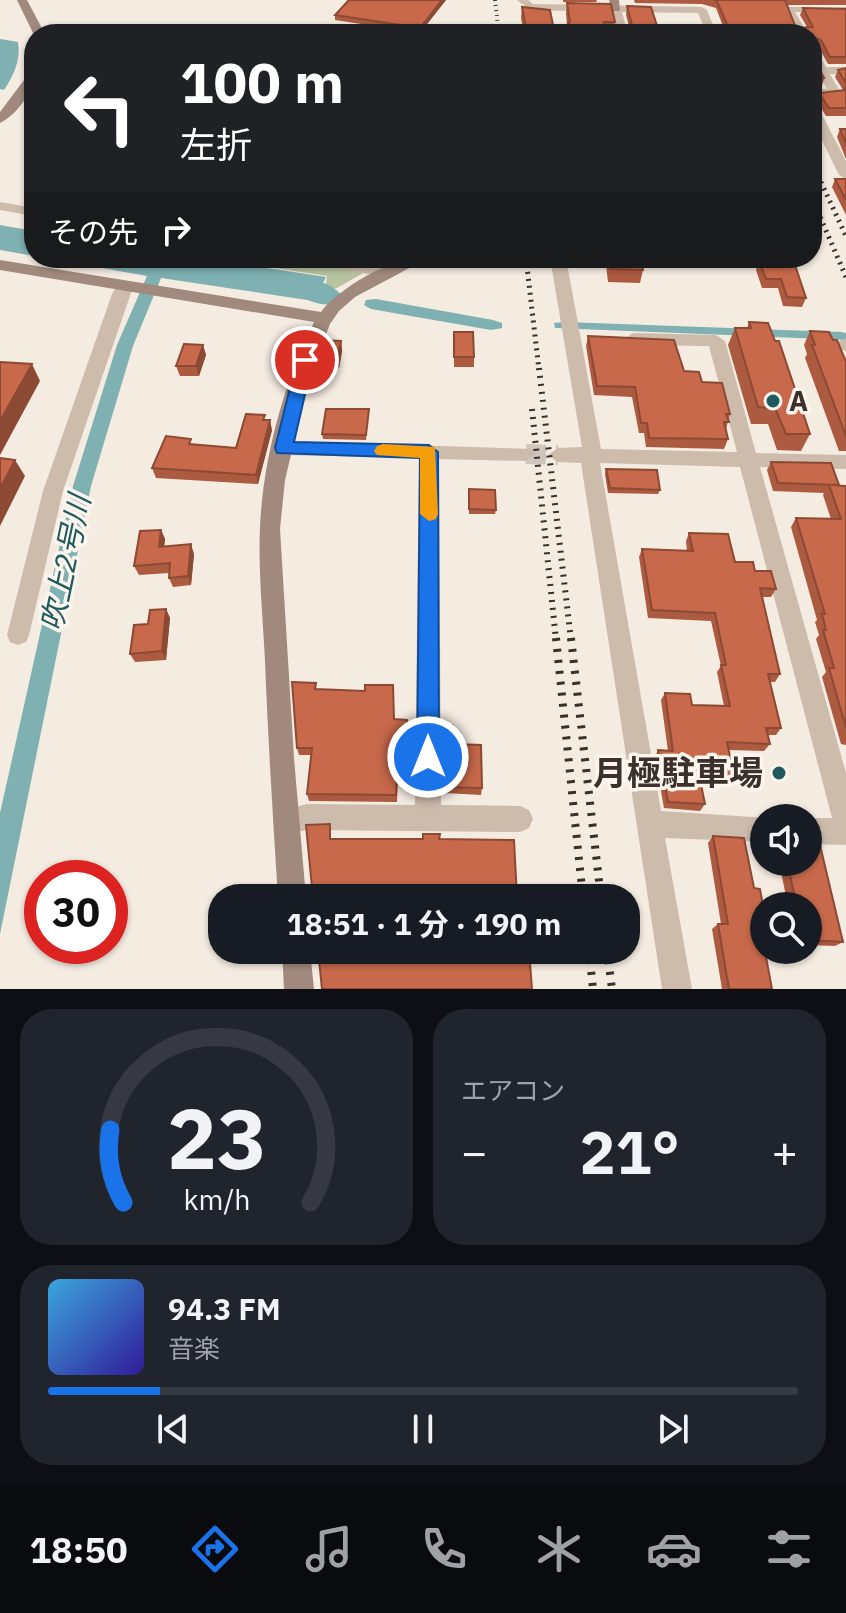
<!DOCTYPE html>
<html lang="ja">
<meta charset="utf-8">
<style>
:root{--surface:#171b24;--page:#20242c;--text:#f1f3f6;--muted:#9ea1a6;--line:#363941;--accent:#1a73e8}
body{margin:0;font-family:"IBM Plex Sans","Noto Sans JP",sans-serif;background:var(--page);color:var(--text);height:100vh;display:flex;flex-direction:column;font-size:30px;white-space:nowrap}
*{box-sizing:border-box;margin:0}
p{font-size:26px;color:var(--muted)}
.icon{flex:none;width:44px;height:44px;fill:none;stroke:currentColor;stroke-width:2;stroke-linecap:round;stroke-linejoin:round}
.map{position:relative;height:989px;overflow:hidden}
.drawer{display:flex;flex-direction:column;gap:20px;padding:20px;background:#0d0f14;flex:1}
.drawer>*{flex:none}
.guide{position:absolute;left:24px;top:24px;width:798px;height:244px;border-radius:32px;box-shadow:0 2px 6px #0004;background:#202124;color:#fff;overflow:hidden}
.controls{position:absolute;left:750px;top:804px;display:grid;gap:16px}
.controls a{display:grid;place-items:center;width:72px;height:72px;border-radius:50%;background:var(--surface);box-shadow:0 2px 6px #0004;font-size:40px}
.speed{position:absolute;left:24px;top:860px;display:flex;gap:16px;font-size:40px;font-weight:700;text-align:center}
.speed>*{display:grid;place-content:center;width:104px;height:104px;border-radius:50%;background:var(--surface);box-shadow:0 2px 6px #0004;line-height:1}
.speed .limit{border:12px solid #d22;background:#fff;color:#111}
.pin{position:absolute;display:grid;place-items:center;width:68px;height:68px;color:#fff;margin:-34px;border:4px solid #fff;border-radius:50%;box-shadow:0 2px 8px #0007}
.me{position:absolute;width:88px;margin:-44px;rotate:0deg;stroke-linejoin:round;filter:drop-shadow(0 0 6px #0008)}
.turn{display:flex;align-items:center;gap:28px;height:168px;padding:0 24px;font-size:36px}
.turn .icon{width:104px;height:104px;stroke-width:2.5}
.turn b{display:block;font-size:56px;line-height:68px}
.then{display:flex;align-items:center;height:76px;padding:0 24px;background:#0003;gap:16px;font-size:30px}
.big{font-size:60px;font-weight:700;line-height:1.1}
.drawer .card{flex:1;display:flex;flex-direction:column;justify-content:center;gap:12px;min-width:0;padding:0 28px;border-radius:32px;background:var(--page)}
.drawer .dial{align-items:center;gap:0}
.dial svg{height:208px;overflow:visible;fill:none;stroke:var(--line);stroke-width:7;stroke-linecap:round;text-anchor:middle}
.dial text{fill:var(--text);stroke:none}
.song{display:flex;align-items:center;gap:24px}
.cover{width:96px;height:96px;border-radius:12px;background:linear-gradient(135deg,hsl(200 70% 55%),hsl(250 70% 35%))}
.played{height:8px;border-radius:4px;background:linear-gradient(90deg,var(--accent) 15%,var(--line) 15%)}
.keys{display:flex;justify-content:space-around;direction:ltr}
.heat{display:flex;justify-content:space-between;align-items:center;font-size:44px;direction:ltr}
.drawer .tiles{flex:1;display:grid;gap:20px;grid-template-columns:1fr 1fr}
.card:last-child{grid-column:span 2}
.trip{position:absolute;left:208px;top:884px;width:432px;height:80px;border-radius:32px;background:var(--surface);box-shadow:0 2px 6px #0004;font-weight:700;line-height:80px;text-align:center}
.dock{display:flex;height:128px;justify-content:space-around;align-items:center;background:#090b0e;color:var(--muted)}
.dock .icon{width:56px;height:56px}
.dock .active{color:var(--accent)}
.dock b{font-size:36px;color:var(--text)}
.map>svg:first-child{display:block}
.green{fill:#b8c4a0}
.water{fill:#7fb0b2}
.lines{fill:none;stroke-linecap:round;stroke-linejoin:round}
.river{fill:#7fb0b2;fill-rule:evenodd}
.street-tunnel-far1{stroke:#cfc6bd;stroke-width:15;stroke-dasharray:15 8;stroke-linecap:butt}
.street-tunnel{stroke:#cfc6bd;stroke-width:20;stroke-dasharray:20 10;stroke-linecap:butt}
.street{fill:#cdbbac;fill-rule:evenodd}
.secondary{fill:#a18a7d;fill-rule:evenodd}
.rail-far3{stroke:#3b302b;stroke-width:4;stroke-dasharray:1 4;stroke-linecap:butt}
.rail-far2{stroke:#3b302b;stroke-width:5;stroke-dasharray:2 5;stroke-linecap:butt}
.rail-far1{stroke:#3b302b;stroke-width:6;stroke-dasharray:2 6;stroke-linecap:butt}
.rail{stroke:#3b302b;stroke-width:8;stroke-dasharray:3 8;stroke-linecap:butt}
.wall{fill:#ac5a40}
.shaded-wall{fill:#8c4a34}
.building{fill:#c8694b;stroke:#8c4a34;stroke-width:2}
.route{fill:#1a73e8;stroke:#114b97;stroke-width:2}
.slow{fill:#f59e0b}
.poi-dot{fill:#1f5a5e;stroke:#fbf5ee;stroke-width:3}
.labels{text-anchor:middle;stroke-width:7;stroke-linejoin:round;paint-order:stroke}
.poi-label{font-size:28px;font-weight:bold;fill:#3b302b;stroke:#fbf5ee;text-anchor:start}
.water-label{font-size:30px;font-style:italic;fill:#1f5a5e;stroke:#fbf5ee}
.near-poi-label{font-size:34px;font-weight:bold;fill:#3b302b;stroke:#fbf5ee;text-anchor:end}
</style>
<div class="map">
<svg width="846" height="989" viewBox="0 0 846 989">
<rect width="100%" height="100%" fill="#f4ebe1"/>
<path class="green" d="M211,258H292L365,272L337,288L325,291L327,276Z"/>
<path class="water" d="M0,39L18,42C21,60 14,75 4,90L0,89Z
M0,225L34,231V256L0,250Z
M45,258H201L326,277L314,301L161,278L133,346L91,486L0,934V813L73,486L117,345L147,276Z
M376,299L493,320L502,323V328L491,330L371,309L364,305L366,300Z
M565,322L841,332L846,333V340L555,328L554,323Z"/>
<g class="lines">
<path class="river" d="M269,272C290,275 330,278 342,296L338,303C322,307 313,302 299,296C287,290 271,291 258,288L254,281L258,274Z"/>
<path class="street-tunnel-far1" d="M502,258L537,259"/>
<path class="street-tunnel" d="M526,454L558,455"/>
<path class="street" d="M517,0H528L533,4L702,7L707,10L713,25L704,27L698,13L622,12L628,34H616L612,12L530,10Z
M784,7H846V13L795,12L808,34H796Z
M812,48L816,49L826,67H846V75L830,74L841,93L839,96H812V88L827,89L812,62Z
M812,103L818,107L846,161V179L839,175L812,120Z
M0,202L34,208V216L0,210Z
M298,258H333L391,268L399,273L391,278L306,263Z
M478,258H510C503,265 485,265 478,258Z
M550,258H566L601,449L737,452L709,346L633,345L624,339L633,333L716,335L725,341L756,453L846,455V469L760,467L846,773V845L808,844L807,818H832L740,467L600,463L661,811L769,818H764V842L665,838L692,989H662L581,463L558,462L548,455L558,448L582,447Z
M125,282L133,287L63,491L29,635L26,642L18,645L10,642L7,635L43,491L112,294L119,283Z
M846,338V351L840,349L836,343Z
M284,441L533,449L536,454L526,461L439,459L441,805L520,806L529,810L533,819L529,828L520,832L307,830L286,834L277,830L273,821L277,812L307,804L415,805L419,458L284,455L274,448Z"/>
<path class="secondary" d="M17,0H27L45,34L34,35Z
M609,0H619L620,11H612Z
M34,71C34,91 18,114 0,123V112L30,72Z
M0,260L321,312C334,293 389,257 413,262L415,265L355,297L339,311L330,324L309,379L285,480L280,529L294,758L306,898H278C273,819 268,740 265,661C263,617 258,571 260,527C263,459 284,382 314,322L0,270Z
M282,950H310L314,989H284Z"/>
<path class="rail-far3" d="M495,0L499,34"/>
<path class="rail-far2" d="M812,163L846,236
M812,198L846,277
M526,258L539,370"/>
<path class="rail-far1" d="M539,368L571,640
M532,409L556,640"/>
<path class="rail" d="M556,638L583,898
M571,638L601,898
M589,950L593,989
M607,950L612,989"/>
</g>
<path class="wall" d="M446,0L420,33L335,20V15Z
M563,0H597L596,2H563Z
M634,0H846V5H787L796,28L807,27L800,15L803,8L846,9V64H828L819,48L812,46V34H726L716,8L702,4L635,3Z
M567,3L615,22L613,34H524L521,18L522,7L553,25H567L566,14Z
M627,6L659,32L658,34H631L626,15Z
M846,68V116H826L816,100L819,93L843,90L835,77L838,70Z
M840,129H846V159L837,137Z
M835,179H846V215L832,187Z
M573,258H641L643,270L640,283L608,282L606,265L574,264Z
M759,261L806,298L802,307L783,306L778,288H762L756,270Z
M749,322L810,434L801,451L777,450L768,424H751L728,345L735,328H747Z
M810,331L833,340L846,362V451H839L805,358L807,354L804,345Z
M454,332L474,357V367H454Z
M588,336L684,371L702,382L730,414L726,429L728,439L724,449L646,447L644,433H639L632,397L594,395L586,346Z
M341,341L342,351L339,368H321L320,358Z
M203,345L206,355L199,376H180L176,366Z
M369,409L366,440L323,439L322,434Z
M266,420L272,430L258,484L156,478L152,468L193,444L236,448Z
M771,462L838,486H846V745L841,744L822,677L826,672L816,639L819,635L815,622L817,620L791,527L796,518L831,519L823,495L824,493L773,491L767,470Z
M606,469L660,490L658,494L608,493L605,474Z
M469,489L496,510L495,514H469Z
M161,530L165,539L164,546L194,554L191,585L173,587L169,578V573L139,575L134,566Z
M689,533L735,562L755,571L776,589L771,597H762L780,674L775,682H770L781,728L776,735H767L770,744L764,751L729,750L734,776L729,782L701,781L705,804L700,811L664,808L655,757L658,750L668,751L661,700L665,693L692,705L724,706L717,672L721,666L711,621L648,618L639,557L642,549L687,551L686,541Z
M166,609L170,618L166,660L135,662L130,654L148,624Z
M317,689L407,724H413V757H399L397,802L309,801L307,794L311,755H299L297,748Z
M444,725L452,744L482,788L481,795L444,793Z
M713,836L754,888L764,911V923L763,924L764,931L763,943L772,989H722L712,929L718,924H721L708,843Z
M813,840L843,942L835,946L808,945V906H788L779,862H808Z"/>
<path class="shaded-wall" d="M442,0H446L420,33V28Z
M824,78L822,86L812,87V80Z
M341,341L342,351L339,368L338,358Z
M203,345L206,355L199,376L196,366Z
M32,364L40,381L0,455V421Z
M270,420L272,430L258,484L256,475Z
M15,460L25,476L0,526V489Z
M161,530L165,539L163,556L159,547Z
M191,544L194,554L191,585L188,576Z
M166,609L170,618L166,660L162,651Z"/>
<path class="building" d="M349,0H442L420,28L335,15Z
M714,0H785L796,28L813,27L803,8L846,9V57H830L821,40L815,38L812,40V34H731L717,1Z
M567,3L611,4L615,22H604L607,34H527L522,7L550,10L553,25H567L570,22Z
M627,6L651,7L659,32H640L637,25H632Z
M812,55L824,78L812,80Z
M846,68V83L838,70Z
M846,86V108H829L819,93L845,90Z
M840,129H846V143Z
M835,179H846V200Z
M609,258H641L643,270L611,269Z
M759,261L794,262L806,298L787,297L781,279H766Z
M749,322L768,323L775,341H779L810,434H786L775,408L758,407L735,328H751Z
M810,331L829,332L833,340H837L846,362V436L812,345H815Z
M454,332H473L474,357H454Z
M588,336L674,340L684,371L699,372L702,382L722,383L730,414H726L729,422H724L728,439L649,438L647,423H641L635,387L597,386Z
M322,340L341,341L338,358H320Z
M184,344L203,345L196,366H176Z
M0,362L32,364L0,421Z
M326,409H369L366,435L322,434Z
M246,414L265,415L263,420H270L256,475L152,468L166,436L191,439L189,444L236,448Z
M0,458L15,460L0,489Z
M771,462L831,463L839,485L778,483Z
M606,469L657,470L660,490L610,488Z
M829,485L846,486V728L829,668H834L823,630H826L822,614H825L796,518L841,519Z
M469,489L495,490L496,510L469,509Z
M161,530L159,547L191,544L188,576L169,578L170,563L134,566L140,531Z
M689,533L728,534L735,562H753L755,571H771L776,589L760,588L780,674H768L781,728H766L770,744L727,742L734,776L699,775L705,804L668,802L658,750L673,751L665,693L690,694L692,705L730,706L721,665H726L715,613L652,610L642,549L693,551Z
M166,609L162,651L130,654L134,625L148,624L150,610Z
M292,682L316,683L315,689L365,691V685H393L394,719L407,720V724H413L412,750H398L396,795L307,794L312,748H297Z
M444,725H452V744L481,745L482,788L444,787Z
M330,824V839H423V834H440L439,839L514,840L517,898H313L306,825Z
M713,836L744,838L754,888L760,889L764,911V921H762L764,931V941H763L772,989H729L718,924H728Z
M808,836H812L813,840L819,841L843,942L808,940V906H797L787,862H808Z
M318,950H529L532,989H322Z"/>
<path class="route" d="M305,355L313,360L294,442L429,445L438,452L439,757L436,765L428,768L420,765L417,757L420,458L277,453L275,448L297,360Z"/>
<path class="slow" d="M383,444L435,447L438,514L436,519L429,521L420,514V458L377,455L374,451L377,446Z"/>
<g class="poi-dot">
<circle cx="773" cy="401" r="8"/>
<circle cx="779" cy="773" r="8"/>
</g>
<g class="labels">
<g class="poi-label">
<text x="789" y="411">A</text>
</g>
<g class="water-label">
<text transform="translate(66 563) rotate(-78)" y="10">吹上2号川</text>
</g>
<g class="near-poi-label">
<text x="763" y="785">月極駐車場</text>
</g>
</g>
</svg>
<div class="controls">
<a><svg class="icon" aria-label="sound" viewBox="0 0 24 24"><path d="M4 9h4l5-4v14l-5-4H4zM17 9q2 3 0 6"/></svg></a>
<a><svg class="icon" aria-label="search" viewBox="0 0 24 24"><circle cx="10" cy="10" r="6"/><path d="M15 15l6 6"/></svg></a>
</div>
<div class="speed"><div class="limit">30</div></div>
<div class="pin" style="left:305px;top:360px;background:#d93025"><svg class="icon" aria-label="arrive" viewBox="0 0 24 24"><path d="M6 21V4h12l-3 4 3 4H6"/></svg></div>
<svg class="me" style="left:428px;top:757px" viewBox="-20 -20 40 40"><circle r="17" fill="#1a73e8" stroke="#fff" stroke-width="3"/><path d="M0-11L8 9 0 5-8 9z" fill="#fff"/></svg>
<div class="trip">18:51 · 1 分 · 190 m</div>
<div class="guide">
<div class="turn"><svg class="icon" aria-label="left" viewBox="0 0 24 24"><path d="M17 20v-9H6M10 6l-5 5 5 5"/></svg><div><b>100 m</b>左折</div></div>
<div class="then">その先<svg class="icon" aria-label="right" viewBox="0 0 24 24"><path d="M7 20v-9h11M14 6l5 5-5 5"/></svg></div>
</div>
</div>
<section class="drawer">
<div class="tiles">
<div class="card dial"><svg viewBox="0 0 100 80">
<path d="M14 69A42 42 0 1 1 86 69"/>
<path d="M14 69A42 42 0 0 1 9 41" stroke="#1a73e8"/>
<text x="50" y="56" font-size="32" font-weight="700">23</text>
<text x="50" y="72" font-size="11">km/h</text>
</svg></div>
<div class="card"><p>エアコン</p>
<div class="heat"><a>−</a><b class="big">21°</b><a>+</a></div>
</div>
<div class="card">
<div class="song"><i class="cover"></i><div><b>94.3 FM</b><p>音楽</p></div></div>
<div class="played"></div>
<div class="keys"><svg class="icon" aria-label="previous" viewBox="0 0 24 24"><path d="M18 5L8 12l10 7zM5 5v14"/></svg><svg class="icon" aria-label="pause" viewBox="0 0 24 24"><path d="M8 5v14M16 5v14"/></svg><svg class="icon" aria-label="next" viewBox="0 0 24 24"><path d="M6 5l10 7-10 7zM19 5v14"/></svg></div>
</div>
</div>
</section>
<nav class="dock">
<b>18:50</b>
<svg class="icon active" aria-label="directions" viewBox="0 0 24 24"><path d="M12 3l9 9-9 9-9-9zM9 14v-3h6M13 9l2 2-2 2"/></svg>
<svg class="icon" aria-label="music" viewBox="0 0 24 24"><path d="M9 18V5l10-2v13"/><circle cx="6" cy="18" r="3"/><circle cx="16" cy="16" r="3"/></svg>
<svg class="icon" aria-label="phone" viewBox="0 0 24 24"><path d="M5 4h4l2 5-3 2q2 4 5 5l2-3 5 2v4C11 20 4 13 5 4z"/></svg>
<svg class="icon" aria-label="climate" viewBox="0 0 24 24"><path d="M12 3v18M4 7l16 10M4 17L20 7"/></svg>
<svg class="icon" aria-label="car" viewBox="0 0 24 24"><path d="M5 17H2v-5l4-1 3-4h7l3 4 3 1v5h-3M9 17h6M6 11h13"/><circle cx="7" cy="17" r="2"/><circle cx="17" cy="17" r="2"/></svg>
<svg class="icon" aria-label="filters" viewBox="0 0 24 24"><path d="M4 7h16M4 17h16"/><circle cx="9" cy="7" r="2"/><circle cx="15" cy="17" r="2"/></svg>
</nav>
